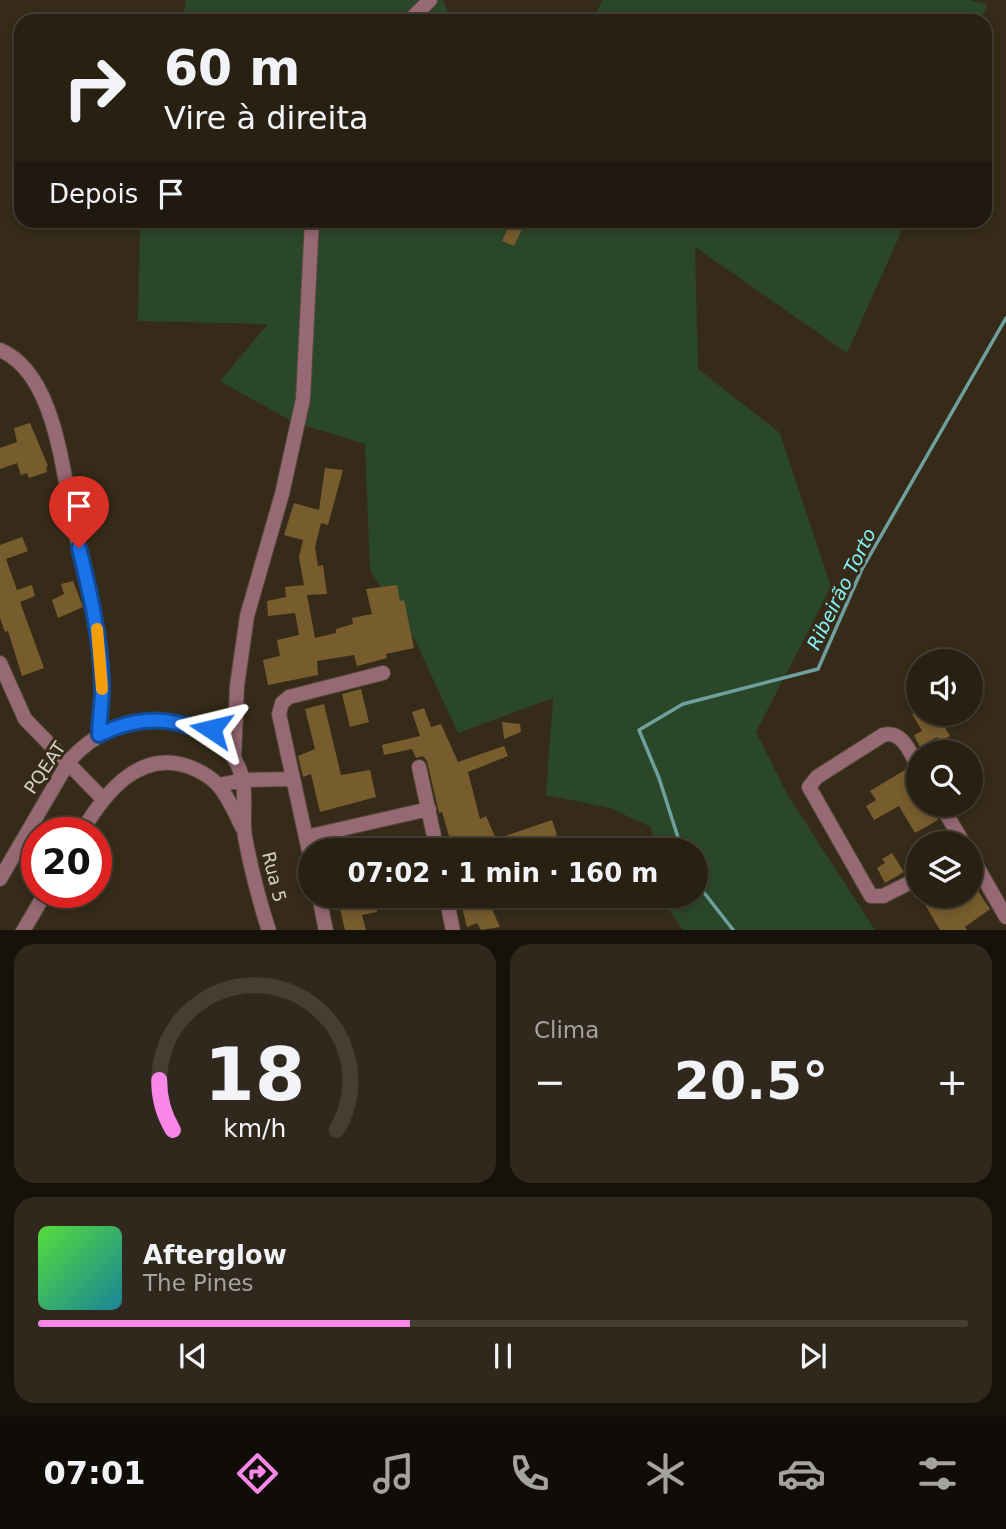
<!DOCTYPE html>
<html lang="pt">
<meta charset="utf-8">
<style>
:root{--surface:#282013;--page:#30281c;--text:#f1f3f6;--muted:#a5a3a0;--line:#443e33;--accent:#f987e8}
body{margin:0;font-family:"DejaVu Sans",sans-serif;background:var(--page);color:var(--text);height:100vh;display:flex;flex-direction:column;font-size:26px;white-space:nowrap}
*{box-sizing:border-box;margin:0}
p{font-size:23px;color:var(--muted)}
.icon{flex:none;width:38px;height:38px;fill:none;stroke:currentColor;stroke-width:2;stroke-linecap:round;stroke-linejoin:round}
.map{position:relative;height:930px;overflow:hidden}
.sheet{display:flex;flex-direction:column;gap:14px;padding:14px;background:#16120a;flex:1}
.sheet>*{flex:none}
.hud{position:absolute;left:14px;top:14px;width:978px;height:214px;border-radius:21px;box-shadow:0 4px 10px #0003,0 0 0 2px var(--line);background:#282013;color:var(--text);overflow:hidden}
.tools{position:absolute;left:906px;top:649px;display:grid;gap:14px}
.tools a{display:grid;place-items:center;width:77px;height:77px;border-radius:50%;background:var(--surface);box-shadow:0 4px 10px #0003,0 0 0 2px var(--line);font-size:35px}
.speed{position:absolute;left:21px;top:817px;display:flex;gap:14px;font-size:35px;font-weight:700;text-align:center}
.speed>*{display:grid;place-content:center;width:91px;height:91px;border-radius:50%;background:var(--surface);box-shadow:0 4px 10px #0003,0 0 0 2px var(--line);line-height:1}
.speed .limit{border:10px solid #d22;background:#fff;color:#111}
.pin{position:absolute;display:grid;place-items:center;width:60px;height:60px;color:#fff;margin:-72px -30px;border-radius:50% 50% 50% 0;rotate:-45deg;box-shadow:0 0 7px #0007}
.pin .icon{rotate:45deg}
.me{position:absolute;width:77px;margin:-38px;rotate:280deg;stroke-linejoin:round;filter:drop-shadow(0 0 5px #0008)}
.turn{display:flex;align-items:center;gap:24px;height:147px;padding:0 35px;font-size:32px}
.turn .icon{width:91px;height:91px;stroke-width:2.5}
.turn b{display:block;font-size:49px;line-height:60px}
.then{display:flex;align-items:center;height:66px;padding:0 35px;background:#0003;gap:14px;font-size:26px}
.big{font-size:52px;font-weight:800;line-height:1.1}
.sheet .widget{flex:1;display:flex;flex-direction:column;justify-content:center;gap:10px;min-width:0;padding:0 24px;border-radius:21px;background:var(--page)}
.sheet .dial{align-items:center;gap:0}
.dial svg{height:182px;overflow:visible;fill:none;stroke:var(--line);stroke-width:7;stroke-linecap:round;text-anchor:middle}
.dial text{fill:var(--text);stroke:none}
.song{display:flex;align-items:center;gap:21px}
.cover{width:84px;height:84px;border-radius:10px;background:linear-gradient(135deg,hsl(110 70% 55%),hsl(190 70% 35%))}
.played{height:7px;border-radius:4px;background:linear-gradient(90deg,var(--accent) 40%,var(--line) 40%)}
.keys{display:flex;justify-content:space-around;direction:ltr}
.heat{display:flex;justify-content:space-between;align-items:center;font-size:38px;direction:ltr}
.sheet .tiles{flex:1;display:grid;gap:14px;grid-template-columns:1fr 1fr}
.widget:last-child{grid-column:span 2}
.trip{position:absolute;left:298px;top:838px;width:410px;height:70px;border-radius:35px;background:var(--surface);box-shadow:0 4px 10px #0003,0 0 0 2px var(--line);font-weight:800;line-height:70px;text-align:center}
.dock{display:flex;height:112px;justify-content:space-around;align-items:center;background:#100d08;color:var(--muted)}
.dock .icon{width:49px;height:49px}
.dock .on{color:var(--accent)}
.dock b{font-size:32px;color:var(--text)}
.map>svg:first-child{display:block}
.green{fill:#2b472a}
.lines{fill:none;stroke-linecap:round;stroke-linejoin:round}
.stream{stroke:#6fa09e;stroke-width:3.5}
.building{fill:#775d2d}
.minor-casing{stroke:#534938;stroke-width:16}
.minor{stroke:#976974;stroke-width:14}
.route-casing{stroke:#114b97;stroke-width:18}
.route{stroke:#1a73e8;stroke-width:12}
.slow{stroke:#f59e0b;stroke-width:12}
.labels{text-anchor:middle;stroke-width:6;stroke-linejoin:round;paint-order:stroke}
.street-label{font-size:18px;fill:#d7d0c5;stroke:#362b19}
.water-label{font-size:19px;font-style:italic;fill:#83f3f7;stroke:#362b19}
</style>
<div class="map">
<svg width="1006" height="931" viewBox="0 0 1006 931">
<rect width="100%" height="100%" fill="#362b19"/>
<path class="green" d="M186,0H443L451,21H183Z
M602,0H970L987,4L981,21H593Z
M140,221H906L847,353L695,247L698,369L780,433L831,587L756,732L787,794L875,930H683L666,905L665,896H695V850H656L651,827L610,808L546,795L553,698L458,733L415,640L370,570L365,444L293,422L220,381L268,324L138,321Z"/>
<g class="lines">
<path class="stream" d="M682,850L659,778L639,730L683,704L818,669L862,569L1006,318
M695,881L734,931"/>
</g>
<path class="building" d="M510,222L523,227L514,246L502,241Z
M30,423L48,466L46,467L47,472L29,478L27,473L21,475L17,463L0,469V448L17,442L14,428Z
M325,468L343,470L328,525L321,523L315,547L318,566L323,565L327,594L307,595L315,638L336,633V629L353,624L352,618L372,614L366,589L397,585L400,601L404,600L414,648L386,654L387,658L357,666L354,655L317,661L318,675L268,685L263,660L280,656L277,640L299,635L295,613L268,616L267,601L286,597L285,587L304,585L299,557L303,540L284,535L294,503L319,510Z
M22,537L28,551L6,559L17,590L32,585L35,596L20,602L44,668L22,676L8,631L5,632L0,618V545Z
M73,581L83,607L58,618L52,600L64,594L61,584Z
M361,689L369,722L350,727L342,694Z
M324,704L341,775L370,770L376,797L320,812L311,774L303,777L298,756L315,749L305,709Z
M424,708L431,727L441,724L458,762L504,746L508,756L468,772L480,819L486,816L496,839L552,820L557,835L521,850H453L442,812L439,813L427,761L423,756L416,758L412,749L384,755L382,745L420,736L412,712Z
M912,714H937L950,736L940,742L937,737L920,747L914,735L922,731Z
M502,722L520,724L521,732L504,739Z
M908,768L919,786V805H931L938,820L915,833L899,806L874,820L866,806L876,800L870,791Z
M892,853L904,872L885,883L877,868L885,863L882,859Z
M978,891L990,909L965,927L967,930H940L920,896H951L957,906Z
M357,896H373L377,912L362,915L366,930H345L338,900Z
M459,896H486L500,927L481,930L477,923L467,927Z"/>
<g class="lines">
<g class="minor-casing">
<path id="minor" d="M409,21L430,0
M0,350C55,373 62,470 73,520C84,574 101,627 102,682C103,700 99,718 99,735
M0,663L25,719L103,799
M197,729L222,727L236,721
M234,757L237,686L247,616L282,494L303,399L312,220
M419,767L437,850
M919,768C910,753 903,730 883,735L817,777L809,787L871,896H883L919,878
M219,785L243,780L292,779
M941,805L964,844
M81,833C104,794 139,748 190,767C200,771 210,776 218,785C228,796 235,813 242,827
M306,837L429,809
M310,856L279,714L282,703L289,697L383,673
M971,856L1006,917
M0,879L69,761C93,734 122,720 159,721C195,722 238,744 243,783C246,800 242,819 245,837C251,869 259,900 269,931
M319,896L326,931
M446,896L453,931
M23,931L46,892"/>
</g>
<use href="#minor" class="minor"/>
</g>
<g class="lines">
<g class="route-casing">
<path id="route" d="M79,548C90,592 100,636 102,681C103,699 99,717 99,735C123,723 150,717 177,723C189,726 198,729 211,729"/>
</g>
<use href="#route" class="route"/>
<path class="slow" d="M97,629L102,689"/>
</g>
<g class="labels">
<g class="street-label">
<text transform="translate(45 768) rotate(-56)" y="6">PQEAT</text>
<text transform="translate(274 877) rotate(76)" y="6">Rua 5</text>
</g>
<g class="water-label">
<text transform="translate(841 589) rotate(-64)" y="7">Ribeirão Torto</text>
</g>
</g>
</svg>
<div class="tools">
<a><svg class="icon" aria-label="sound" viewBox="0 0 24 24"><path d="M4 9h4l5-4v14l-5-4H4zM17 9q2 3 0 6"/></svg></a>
<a><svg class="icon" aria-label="search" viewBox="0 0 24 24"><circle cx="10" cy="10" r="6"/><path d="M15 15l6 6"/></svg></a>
<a><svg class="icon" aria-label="layers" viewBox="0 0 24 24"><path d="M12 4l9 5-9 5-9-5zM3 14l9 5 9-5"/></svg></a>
</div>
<div class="speed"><div class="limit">20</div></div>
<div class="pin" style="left:79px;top:548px;background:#d93025"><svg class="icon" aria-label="arrive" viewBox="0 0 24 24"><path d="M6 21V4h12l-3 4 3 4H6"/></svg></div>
<svg class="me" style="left:211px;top:729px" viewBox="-20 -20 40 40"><path d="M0-17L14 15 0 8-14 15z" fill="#1a73e8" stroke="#fff" stroke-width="4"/></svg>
<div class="trip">07:02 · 1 min · 160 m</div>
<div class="hud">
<div class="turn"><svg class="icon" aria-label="right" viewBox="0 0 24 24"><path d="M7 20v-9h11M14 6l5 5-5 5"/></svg><div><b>60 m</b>Vire à direita</div></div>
<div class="then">Depois<svg class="icon" aria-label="arrive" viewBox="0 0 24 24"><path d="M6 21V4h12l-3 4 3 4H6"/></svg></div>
</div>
</div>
<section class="sheet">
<div class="tiles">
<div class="widget dial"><svg viewBox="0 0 100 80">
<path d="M14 69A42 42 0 1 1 86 69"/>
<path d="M14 69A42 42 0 0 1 8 47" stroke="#f987e8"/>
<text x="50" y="56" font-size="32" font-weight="700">18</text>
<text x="50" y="72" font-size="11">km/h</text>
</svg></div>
<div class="widget"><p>Clima</p>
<div class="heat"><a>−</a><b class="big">20.5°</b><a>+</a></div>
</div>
<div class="widget">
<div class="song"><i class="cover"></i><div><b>Afterglow</b><p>The Pines</p></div></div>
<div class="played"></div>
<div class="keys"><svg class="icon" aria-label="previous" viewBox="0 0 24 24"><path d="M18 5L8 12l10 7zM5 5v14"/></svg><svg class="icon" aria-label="pause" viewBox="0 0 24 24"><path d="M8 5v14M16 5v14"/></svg><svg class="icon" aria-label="next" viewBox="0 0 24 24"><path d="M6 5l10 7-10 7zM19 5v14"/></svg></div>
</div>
</div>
</section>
<nav class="dock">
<b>07:01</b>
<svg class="icon on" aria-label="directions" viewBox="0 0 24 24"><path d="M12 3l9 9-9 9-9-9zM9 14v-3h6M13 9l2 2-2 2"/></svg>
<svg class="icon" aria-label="music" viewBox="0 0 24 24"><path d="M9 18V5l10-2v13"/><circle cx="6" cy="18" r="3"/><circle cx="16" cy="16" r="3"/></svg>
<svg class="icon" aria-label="phone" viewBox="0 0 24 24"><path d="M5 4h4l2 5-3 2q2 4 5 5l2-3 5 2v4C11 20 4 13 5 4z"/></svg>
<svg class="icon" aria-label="climate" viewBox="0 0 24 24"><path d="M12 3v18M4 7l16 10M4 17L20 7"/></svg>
<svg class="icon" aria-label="car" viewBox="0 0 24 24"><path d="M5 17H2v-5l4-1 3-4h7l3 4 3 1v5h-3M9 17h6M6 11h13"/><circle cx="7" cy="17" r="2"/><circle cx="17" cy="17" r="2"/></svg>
<svg class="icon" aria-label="filters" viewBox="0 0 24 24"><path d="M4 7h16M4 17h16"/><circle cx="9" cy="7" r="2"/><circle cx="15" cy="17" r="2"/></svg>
</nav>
